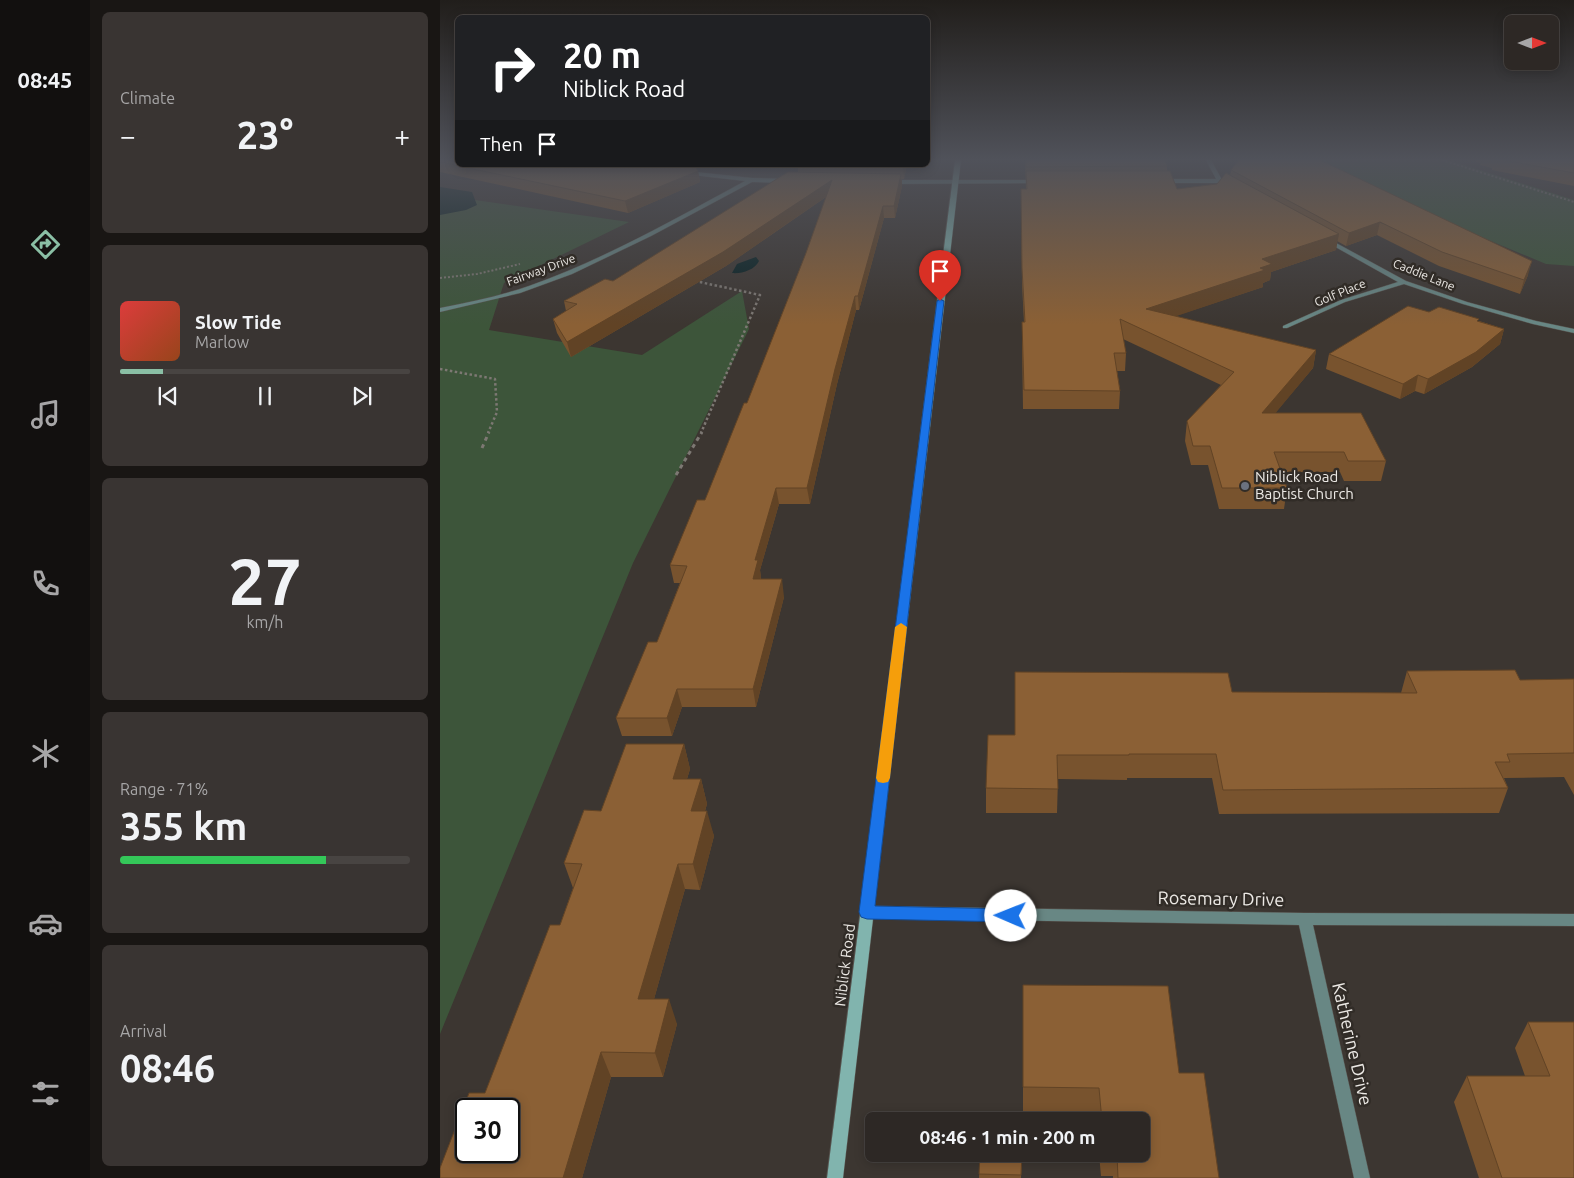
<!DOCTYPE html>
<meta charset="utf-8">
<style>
:root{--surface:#2d2825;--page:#393432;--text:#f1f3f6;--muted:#a7a6a7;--line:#484442;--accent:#8abfa5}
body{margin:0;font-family:Ubuntu,sans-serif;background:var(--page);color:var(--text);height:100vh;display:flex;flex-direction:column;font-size:19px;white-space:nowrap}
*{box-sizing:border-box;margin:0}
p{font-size:16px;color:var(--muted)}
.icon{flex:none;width:28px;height:28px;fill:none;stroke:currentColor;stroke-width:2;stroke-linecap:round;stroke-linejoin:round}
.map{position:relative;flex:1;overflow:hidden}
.drawer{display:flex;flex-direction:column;gap:12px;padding:12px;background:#191614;width:350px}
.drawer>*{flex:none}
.banner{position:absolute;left:15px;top:15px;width:475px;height:152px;border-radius:8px;box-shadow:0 2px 12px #0003,0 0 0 1px var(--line);background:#202124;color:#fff;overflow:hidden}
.needle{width:32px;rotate:90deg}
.controls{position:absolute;left:1064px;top:15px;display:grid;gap:10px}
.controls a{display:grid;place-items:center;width:55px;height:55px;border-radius:8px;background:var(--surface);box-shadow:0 2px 12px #0003,0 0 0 1px var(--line);font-size:25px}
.speed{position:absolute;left:15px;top:1098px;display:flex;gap:10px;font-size:25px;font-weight:700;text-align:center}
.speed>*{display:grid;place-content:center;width:65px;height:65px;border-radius:50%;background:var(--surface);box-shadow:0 2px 12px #0003,0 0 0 1px var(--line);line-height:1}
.speed .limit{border:2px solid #111;border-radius:8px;background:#fff;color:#111}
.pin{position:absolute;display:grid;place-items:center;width:42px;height:42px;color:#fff;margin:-51px -21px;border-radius:50% 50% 50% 0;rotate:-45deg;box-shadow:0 0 5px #0007}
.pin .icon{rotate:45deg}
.me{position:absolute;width:55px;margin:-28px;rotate:271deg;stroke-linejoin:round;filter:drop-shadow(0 0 4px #0008)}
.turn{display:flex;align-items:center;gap:18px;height:105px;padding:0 25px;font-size:22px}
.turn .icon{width:65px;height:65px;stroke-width:2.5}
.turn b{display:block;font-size:35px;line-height:42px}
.then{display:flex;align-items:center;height:48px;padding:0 25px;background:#0003;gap:10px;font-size:19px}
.big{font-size:38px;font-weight:700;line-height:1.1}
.drawer .card{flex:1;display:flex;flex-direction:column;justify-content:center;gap:8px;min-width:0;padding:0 18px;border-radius:8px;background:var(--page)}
.drawer .dial{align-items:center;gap:0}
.dial b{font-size:65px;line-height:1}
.song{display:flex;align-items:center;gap:15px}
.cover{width:60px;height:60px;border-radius:8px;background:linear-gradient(135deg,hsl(0 70% 55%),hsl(20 70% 35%))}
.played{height:5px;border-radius:2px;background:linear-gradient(90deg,var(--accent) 15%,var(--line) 15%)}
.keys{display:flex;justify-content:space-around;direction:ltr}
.heat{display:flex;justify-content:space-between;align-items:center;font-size:28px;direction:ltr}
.charge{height:8px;border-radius:4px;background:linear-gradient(90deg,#34c759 71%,var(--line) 0)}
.trip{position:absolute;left:425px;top:1112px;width:285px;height:50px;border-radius:8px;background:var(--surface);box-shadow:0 2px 12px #0003,0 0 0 1px var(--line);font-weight:700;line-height:50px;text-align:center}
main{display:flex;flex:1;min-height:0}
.menu{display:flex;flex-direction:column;width:90px;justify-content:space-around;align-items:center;background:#12100f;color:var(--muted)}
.menu .icon{width:35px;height:35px}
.menu .on{color:var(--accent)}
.menu b{font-size:22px;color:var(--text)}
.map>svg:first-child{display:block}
.green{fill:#3d553a}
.water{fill:#062022}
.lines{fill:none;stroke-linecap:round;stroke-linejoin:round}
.street-casing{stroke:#58534e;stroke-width:1}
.secondary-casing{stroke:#58534e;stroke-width:1}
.path-far2{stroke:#7d7873;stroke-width:2;stroke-dasharray:2 2;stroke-linecap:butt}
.path-far1{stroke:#7d7873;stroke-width:2.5;stroke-dasharray:2.5 2.5;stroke-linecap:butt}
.path{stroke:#7d7873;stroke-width:3;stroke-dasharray:4 4;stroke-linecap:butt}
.street{fill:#688784;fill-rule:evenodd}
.secondary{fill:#81b4ae;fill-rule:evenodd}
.wall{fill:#78532e}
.shaded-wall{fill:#614325}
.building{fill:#8b6035;stroke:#614325;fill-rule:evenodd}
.route{fill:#1a73e8;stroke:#114b97}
.slow{fill:#f59e0b}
.worship-dot{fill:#6b7280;stroke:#312c27;stroke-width:2}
.labels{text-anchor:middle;stroke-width:5;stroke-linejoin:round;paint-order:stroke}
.far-street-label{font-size:12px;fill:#ece9e5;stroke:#312c27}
.poi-label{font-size:15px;fill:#ece9e5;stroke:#312c27;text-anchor:start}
.street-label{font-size:15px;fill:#ece9e5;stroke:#312c27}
.near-street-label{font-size:18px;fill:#ece9e5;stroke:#312c27}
</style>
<main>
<nav class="menu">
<b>08:45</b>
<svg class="icon on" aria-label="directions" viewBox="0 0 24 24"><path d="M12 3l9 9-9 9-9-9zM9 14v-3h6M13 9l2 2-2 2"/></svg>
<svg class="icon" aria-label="music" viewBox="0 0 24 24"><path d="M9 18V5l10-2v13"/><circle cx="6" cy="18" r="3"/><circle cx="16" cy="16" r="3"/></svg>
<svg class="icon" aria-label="phone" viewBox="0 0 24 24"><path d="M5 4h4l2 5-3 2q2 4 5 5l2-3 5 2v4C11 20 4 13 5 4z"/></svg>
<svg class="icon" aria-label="climate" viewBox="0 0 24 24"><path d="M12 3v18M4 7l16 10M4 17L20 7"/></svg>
<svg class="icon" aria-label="car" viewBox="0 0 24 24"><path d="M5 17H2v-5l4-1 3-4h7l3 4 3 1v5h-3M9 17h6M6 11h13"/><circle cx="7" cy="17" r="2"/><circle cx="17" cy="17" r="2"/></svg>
<svg class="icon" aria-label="filters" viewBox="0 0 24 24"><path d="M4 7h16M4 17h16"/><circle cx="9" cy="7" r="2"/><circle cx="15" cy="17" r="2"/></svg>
</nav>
<section class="drawer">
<div class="card"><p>Climate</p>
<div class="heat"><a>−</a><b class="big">23°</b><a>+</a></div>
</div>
<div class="card">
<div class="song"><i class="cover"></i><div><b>Slow Tide</b><p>Marlow</p></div></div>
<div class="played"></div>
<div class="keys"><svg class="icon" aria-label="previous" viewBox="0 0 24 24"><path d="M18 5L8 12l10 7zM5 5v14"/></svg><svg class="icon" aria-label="pause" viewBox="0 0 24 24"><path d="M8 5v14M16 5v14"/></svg><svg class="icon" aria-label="next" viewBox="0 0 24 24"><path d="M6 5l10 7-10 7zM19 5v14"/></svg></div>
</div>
<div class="card dial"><b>27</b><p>km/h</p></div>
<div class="card"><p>Range · 71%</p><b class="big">355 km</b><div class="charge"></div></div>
<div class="card"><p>Arrival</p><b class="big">08:46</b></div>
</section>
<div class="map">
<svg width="1134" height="1178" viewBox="0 0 1134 1178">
<rect width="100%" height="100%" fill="#3c3631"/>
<path class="green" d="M877,160H1009L1134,200V266L1106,264L996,218Z
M0,195L189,222L64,283L49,330L202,355L302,291L309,329L193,563L0,1034Z"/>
<path class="water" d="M0,187L32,192L37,205L26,210L0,215Z
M316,257L319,261C315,270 301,274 292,273L297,264Z"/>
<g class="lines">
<g class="street-casing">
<path id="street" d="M766,160H771L782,180L788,184L787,185L779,183H721L718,181L721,179H776Z
M246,171L312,178L346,179L349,181L346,183L312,182L211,236L132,274L80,293L0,312V308C30,302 60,296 89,286C165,259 235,219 305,181L244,174V172Z
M599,180L601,181V183L448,184L445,182L448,180Z
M885,237L966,281L1027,302L1096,321L1134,329V333L1093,324L1023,304L964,284L905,302L847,328H843V326L901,300L958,282L883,240V238Z
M427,906L865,913L1134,914V926L873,925L930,1178H914L859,925L427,918L422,916L420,912L422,908Z"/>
</g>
<g class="secondary-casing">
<path id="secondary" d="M515,160H521L403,1178H387Z"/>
</g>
<path class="path-far2" d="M1002,160L1134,202
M0,278L37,274L80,264"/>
<path class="path-far1" d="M255,281L320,295L261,433
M0,369L55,379L57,412L48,433"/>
<path class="path" d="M42,448L49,432
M236,475L262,432"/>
<use href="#street" class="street"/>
<use href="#secondary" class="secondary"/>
</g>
<path class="wall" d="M0,160L258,171L260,182L188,213L0,172Z
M585,160H725L727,166V171L737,189L777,184L790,176L791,170L1088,275L1080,294L999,266L937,235L906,246L897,241L896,250L831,272L830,280L823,283V287L735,316L876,350L873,368L835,413L946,461L941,481H904L900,472H841L847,488L844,509H779L768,465H751L745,441L747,421L781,385L683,339L686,353L685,371H677L680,391L679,409H583L582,340V322H584L582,284L581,189H586Z
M1036,160H1134V186L1052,170V168L1040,165L1041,163L1036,162Z
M467,165L464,179H462V186L455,218H444L419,310H416L397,384L370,504H339L320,570L321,579L344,597L316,707H242L232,736H182L176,718L217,642L240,583H234L230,565L265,500L307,403L366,253L386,197L286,266L131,357L117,333L113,319L126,311L124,301L173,281L358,172V166Z
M989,312L1039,321L1064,329L1060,344L1032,367L984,394L975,391L960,399L886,369L889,354Z
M967,671L1080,680L1134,679V795L1124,777L1064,778L1068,788L1059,813L779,814L772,778H687V780L618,779L617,813H546V788L575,735L792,692L961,693Z
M244,744L250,769L247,779H261L267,804L265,811L274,836L260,890L245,889L214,999L237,1024L223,1077H171L142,1178H0L45,1093L120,925L133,888L124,863Z
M583,985L739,1073L779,1178H673V1176H661L659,1154H701V1121H657V1113H583Z
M1088,1022H1134V1178H1039L1014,1102L1027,1076H1085L1075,1048Z
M540,1154H582L581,1178H539Z"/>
<path class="shaded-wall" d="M463,165H467L464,179L463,167Z
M258,171L260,182L188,213L185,201Z
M461,174L462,186L455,218L454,206Z
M392,180L393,192L286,266L131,357L127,342Z
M443,206L444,218L419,310L418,296Z
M940,222L937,235L906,246L909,233Z
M899,234L896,250L831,272L830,280L823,283V287L704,327L706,309L822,259Z
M1092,261L1088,275L1080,294L1084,280Z
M415,296L416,310L397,384L370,504L367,488L395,369Z
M1064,329L1060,344L1032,367L984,394L988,379Z
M876,350L873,368L819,433L822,413Z
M978,375L975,391L960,399L963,384Z
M336,488L339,504L320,570L321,577L316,596L313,579L315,560Z
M342,579L344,597L316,707L313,689Z
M237,689L242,707L232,736L227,718Z
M244,744L250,769L239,804L233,779Z
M261,779L267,804L257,836L251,811Z
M267,811L274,836L260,890L253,864Z
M238,864L245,889L207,1024L198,999Z
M229,999L237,1024L223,1077L215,1053Z
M161,1052L171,1077L142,1178H123Z"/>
<path class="building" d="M0,160H18V165H250L255,166L258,171L185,201L0,162Z
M586,160H725L727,166L586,167Z
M799,160H880L1092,261L1084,280L1002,252L940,222L909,233L791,170Z
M1063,160H1134V173Z
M358,165H463V167L358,166Z
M586,171H730L737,189L777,184L786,173L899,234L822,259L832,264L820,268L825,270L706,309L876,350L822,413H921L946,461H908L904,452H834L847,488H782L770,446H753L747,421L794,372L680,319L686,353H674L680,391L584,390L582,322H585L582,268L581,189H587Z
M348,172L461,174L454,206H443L418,296H415L395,369L367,488H336L315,560H318L313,579H342L313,689H237L227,718H176L208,642H217L247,566L230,565L257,500H265L304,403H307L366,253L392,180L283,252L127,342L113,319L137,304L124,301L165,279L173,281Z
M968,306L989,312L999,307L1039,319L1037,321L1064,329L1036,352L988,379L978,375L963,384L889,354Z
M1075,670L1080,680L1134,679V753L1067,754L1070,762H1055L1068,788L783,790L776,754H689V755H617L618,789L546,788L548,735H575V672L788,673L792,692L977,693L967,671Z
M186,744H244L233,779H261L251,811H267L253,864H238L198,999H229L215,1053L161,1052L123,1178H0V1168L29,1093H45L110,925H120L142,864L124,863L144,810L161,811ZM26,1109H69V1151H26Z
M583,985L728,986L739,1073H764L779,1178H678L677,1154H701V1121H662L659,1088L583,1087Z
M1088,1022H1134V1178H1062L1027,1076H1110Z
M540,1154H582L581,1175L539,1174Z"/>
<linearGradient id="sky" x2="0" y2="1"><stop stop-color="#211e1b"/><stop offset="0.49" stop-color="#50525a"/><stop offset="1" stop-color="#50525a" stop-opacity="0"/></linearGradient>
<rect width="1134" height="325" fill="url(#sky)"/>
<path class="route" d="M500,299L504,301L435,906L571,909L576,911L579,916L576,920L571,922L427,919L421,917L419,912L497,301Z"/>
<path class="slow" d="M461,623L467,627L450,778L448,782L443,783L438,782L436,778L455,627Z"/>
<circle class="worship-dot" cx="805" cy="486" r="5"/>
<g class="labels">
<g class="far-street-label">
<text transform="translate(101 270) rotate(-20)" y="4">Fairway Drive</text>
<text transform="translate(984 275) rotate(22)" y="4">Caddie Lane</text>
<text transform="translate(900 293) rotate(-22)" y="4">Golf Place</text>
</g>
<g class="poi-label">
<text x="815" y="482">Niblick Road<tspan x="815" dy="17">Baptist Church</tspan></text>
</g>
<g class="street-label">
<text transform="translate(405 965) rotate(-83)" y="5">Niblick Road</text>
</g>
<g class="near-street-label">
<text transform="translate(781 899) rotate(1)" y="6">Rosemary Drive</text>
<text transform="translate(912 1044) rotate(77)" y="6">Katherine Drive</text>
</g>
</g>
</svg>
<div class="controls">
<a><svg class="needle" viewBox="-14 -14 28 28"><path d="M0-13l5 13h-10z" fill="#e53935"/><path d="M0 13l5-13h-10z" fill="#a7a6a7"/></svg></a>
</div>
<div class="speed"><div class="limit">30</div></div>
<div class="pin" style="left:500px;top:301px;background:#d93025"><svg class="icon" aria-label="arrive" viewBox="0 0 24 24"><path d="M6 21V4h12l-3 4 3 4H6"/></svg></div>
<svg class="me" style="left:571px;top:916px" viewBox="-20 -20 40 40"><circle r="19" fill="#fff"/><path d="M0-13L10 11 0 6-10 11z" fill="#1a73e8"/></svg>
<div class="trip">08:46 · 1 min · 200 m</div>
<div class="banner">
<div class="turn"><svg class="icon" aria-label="right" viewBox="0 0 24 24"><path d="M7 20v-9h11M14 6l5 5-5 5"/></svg><div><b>20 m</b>Niblick Road</div></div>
<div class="then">Then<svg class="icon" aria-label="arrive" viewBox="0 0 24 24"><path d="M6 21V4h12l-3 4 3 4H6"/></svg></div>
</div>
</div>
</main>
